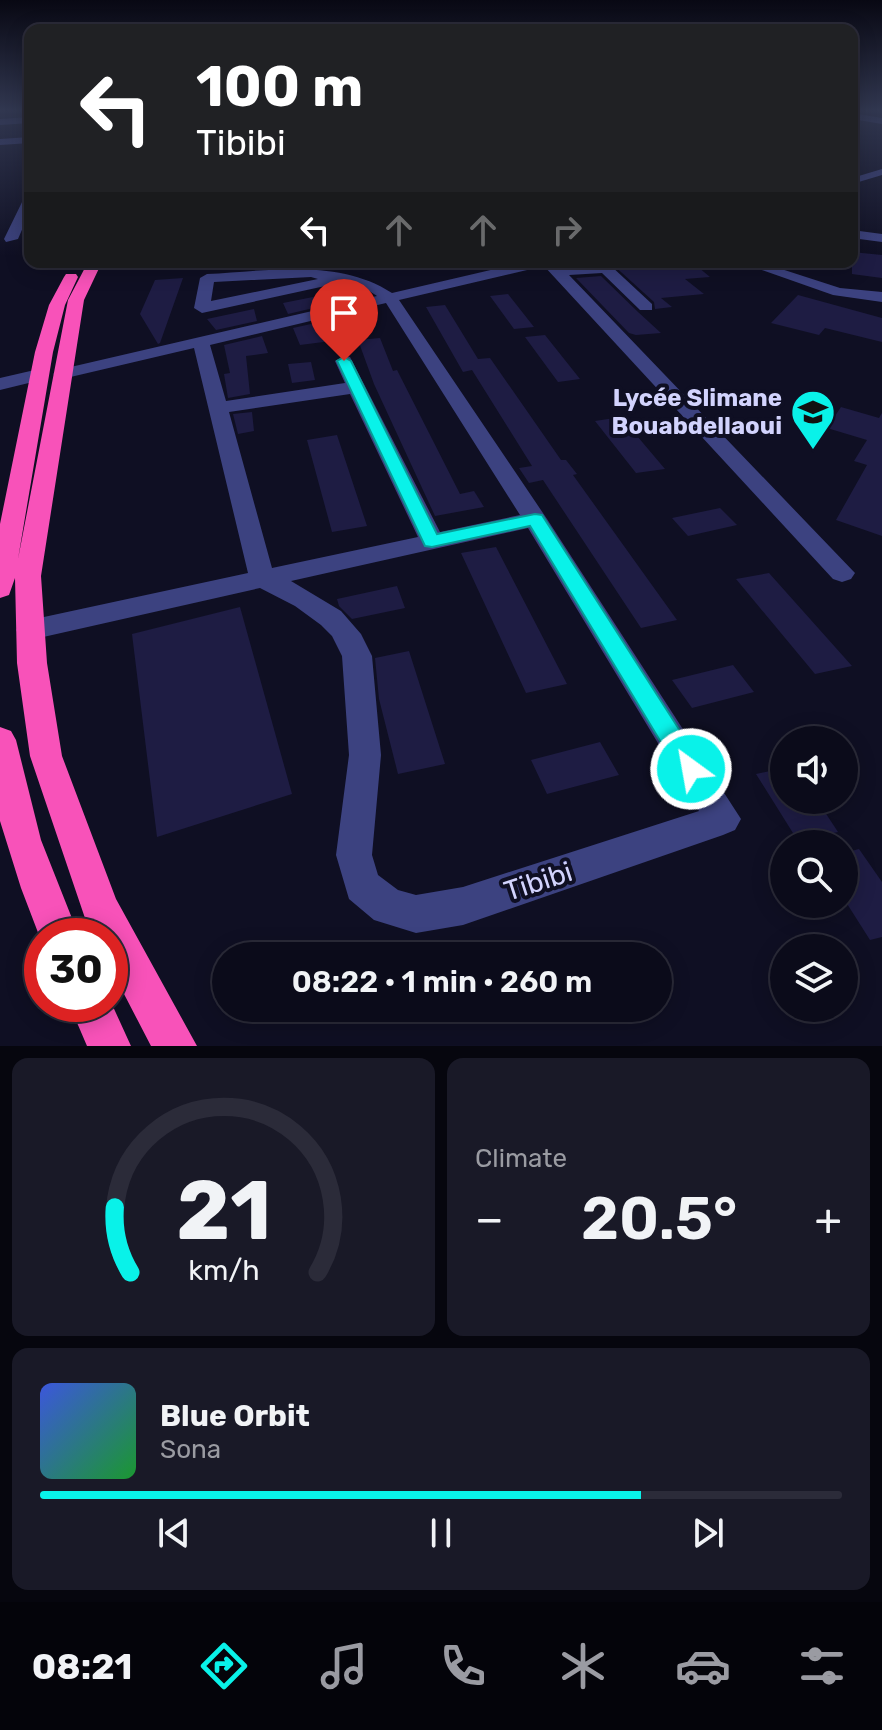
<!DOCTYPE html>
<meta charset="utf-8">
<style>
:root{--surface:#0b0b1a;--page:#191927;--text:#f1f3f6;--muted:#9a9ba2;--line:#2b2b39;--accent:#09f2e9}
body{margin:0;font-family:Rubik,sans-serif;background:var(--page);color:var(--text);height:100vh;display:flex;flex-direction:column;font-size:30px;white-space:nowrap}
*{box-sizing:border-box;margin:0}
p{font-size:26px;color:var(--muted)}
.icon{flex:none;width:44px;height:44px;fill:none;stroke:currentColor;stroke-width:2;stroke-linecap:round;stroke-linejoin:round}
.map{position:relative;height:1046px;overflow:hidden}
.side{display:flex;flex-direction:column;gap:12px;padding:12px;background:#06060e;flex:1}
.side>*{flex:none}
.hud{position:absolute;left:24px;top:24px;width:834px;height:244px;border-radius:16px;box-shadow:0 4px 20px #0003,0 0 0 2px var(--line);background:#202124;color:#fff;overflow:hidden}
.fabs{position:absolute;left:770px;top:726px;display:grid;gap:16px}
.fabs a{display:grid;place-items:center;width:88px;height:88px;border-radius:50%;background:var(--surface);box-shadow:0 4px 20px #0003,0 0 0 2px var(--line);font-size:40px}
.speed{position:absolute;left:24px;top:918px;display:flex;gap:16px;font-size:40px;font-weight:700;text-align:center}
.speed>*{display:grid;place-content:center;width:104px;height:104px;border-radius:50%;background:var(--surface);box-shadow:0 4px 20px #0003,0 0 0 2px var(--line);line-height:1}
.speed .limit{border:12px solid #d22;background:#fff;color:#111}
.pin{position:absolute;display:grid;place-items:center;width:68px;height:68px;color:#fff;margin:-82px -34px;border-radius:50% 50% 50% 0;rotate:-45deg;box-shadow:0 0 8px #0007}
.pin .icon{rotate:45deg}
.me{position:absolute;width:88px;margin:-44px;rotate:328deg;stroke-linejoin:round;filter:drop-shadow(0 0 6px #0008)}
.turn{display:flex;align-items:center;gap:28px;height:168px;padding:0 40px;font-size:36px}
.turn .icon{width:104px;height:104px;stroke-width:2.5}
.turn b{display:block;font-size:56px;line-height:68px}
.lanes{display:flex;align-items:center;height:76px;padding:0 40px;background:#0003;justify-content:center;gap:40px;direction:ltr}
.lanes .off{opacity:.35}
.big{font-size:60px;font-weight:600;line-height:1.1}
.side .widget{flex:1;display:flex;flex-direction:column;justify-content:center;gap:12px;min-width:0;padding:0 28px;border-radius:16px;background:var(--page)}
.side .dial{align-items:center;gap:0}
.dial svg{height:208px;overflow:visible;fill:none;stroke:var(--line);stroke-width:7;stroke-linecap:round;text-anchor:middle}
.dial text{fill:var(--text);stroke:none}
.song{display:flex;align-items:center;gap:24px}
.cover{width:96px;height:96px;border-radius:12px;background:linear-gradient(135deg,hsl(230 70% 55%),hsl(130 70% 35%))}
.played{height:8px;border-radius:4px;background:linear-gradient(90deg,var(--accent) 75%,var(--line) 75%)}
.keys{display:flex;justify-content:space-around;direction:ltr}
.heat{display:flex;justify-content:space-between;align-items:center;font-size:44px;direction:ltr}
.side .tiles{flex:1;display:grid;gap:12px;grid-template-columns:1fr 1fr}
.widget:last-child{grid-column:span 2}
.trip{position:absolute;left:212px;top:942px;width:460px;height:80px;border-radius:40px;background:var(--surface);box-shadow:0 4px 20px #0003,0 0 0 2px var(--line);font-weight:600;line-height:80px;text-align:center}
.menu{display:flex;height:128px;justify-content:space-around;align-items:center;background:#04040a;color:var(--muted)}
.menu .icon{width:56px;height:56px}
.menu .selected{color:var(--accent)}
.menu b{font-size:36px;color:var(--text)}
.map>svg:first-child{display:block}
.building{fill:#1e1c43}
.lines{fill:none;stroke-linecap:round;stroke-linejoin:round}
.minor{fill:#3c4280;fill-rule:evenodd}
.highway{fill:#f852b9;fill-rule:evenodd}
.route{fill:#09f2e9;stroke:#069d97;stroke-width:2}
.labels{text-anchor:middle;stroke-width:8;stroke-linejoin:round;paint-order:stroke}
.poi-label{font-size:24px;font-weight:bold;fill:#d2d3fd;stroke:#0f0f23;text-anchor:end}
.near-street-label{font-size:28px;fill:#d2d3fd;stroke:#0f0f23}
</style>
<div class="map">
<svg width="882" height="1046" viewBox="0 0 882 1046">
<rect width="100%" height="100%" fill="#0f0f23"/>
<path class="building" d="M852,252L882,255V278L852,274Z
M610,262H692L710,277L685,279L704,294L661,298L672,307L655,309L654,302Z
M601,276L638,312L661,333L636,335L629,333L576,278Z
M183,278L160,343L158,344L140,314L155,280Z
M508,294L534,327L514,329L490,296Z
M798,295L882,318V342L825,328L819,335L771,323Z
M318,296L322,306L288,314L283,303Z
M445,305L478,359L490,358L561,460H566L577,474L573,475L677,620L641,628L543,480L529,483L519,468L532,466L472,370L463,372L426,307Z
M254,309L257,321L216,330L207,319Z
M329,320L339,340L300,345L293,328Z
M545,335L580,379L558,382L525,337Z
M262,336L268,353L246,356L250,394L228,398L224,374L230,373L224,345Z
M380,338L393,371L397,370L460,494L474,491L484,507L435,516L374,384L358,340Z
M311,362L315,380L292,383L288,364Z
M841,407L879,418L882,413V536L836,520L867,465L854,461L867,440L827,428Z
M252,412L254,431L238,434L233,414Z
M621,417L665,469L636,473L595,421Z
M337,435L367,526L332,532L307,440Z
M720,508L737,525L688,536L672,518Z
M496,547L567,684L526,693L461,553Z
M769,573L852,666L815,674L736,579Z
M397,586L405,608L352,619L339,606L337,599Z
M240,607L292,794L157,837L132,634Z
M409,651L445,764L398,774L379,699L375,658Z
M733,665L754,692L692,708L672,680Z
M600,742L619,775L547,794L531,760Z
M784,768V800H817L838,832L798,841L756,774Z
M859,849L882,882V937L870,940L844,899V853Z"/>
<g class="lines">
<path class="minor" d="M852,113L882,118V124L852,119Z
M30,117V123L0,125V119Z
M30,137V143L0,145V139Z
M882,169V175L852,184V178Z
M30,195V211L18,239L6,242L4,239L24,198Z
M852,230L882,234V242L852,238Z
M525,262H556L561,267L610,265L652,304V310H640L602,273L569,275L855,573L851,579L842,582L833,579L544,266L399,300L547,519L741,819L735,830L723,835L463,925L416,933L374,920L349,899L336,855L349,755L342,656L332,636L321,625L295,606L260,588L30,640L20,637L16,630L20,623L30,620L248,573L194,348L62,379L53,374L62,369L377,296L363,287L339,283L202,313L194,308L200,278L207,274C267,271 339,258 392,293ZM311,277L318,279L211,301L214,282ZM386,303L520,515L440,532L350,357L344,356L335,361L345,383L226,401L210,345ZM350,394L418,537L272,568L229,412ZM528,528L699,811L463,887L416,895L398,890L378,875L372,855L381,755L372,656L361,634L341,611L291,581Z
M739,262H760L840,288L882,292V302L833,295Z
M39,369L45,371L48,375L45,379L0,390V378Z"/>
<path class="highway" d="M88,262H102L84,300L41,576L47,663L62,756L116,899L197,1046H151L110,967V936H94L87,924L30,756L17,663L15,578L9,595L0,598V524L35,352L49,305L64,277L66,274H76L78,277L65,305L53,352L18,559L68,300Z
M0,727L11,731L16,740L41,840L79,936H42V943L21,888L0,821Z
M110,1000L131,1046H87L69,1004H110Z"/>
</g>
<linearGradient id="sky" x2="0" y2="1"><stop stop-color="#080813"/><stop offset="0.43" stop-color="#313750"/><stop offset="1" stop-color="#313750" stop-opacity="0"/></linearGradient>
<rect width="882" height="256" fill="url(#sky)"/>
<path class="route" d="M344,357L351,361L437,534L535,514L542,515L700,762L704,769L700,777L691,780L682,777L530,526L432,547L425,546L337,361Z"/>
<defs>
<g id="school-pin" transform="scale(2.3)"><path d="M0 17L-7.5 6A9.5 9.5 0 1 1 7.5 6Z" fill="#09f2e9" stroke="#0f0f23"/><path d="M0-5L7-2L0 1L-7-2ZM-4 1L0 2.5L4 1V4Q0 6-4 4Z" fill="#111"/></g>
</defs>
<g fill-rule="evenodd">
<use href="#school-pin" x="813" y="412"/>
</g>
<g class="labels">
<g class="poi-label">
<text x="782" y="406">Lycée Slimane<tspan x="782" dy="28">Bouabdellaoui</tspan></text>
</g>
<g class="near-street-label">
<text transform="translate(538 881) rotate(-18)" y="10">Tibibi</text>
</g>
</g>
</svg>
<div class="fabs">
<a><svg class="icon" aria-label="sound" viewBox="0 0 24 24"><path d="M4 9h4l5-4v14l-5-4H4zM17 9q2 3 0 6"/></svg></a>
<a><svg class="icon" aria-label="search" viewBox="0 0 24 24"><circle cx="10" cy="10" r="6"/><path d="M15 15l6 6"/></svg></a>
<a><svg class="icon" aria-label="layers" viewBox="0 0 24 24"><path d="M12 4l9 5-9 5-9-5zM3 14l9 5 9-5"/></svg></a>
</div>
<div class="speed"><div class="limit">30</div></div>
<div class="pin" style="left:344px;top:361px;background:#d93025"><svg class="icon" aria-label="arrive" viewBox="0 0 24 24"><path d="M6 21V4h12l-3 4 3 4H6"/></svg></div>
<svg class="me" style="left:691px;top:769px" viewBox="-20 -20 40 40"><circle r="17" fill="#09f2e9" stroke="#fff" stroke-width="3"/><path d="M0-11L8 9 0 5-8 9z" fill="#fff"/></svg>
<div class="trip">08:22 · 1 min · 260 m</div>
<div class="hud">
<div class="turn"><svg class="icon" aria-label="left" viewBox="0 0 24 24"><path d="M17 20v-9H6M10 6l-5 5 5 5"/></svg><div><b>100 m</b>Tibibi</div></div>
<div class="lanes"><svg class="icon" aria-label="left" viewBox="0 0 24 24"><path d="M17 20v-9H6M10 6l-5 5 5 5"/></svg><svg class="icon off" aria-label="ahead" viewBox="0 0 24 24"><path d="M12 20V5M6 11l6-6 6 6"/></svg><svg class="icon off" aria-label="ahead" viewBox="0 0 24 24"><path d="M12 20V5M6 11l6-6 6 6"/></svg><svg class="icon off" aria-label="right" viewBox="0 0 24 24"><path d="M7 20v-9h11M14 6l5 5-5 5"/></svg></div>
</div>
</div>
<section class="side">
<div class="tiles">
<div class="widget dial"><svg viewBox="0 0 100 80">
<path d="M14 69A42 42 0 1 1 86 69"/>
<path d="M14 69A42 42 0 0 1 8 44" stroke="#09f2e9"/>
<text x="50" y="56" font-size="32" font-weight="700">21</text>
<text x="50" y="72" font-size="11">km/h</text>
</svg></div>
<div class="widget"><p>Climate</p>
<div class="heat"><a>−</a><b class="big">20.5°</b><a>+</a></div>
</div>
<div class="widget">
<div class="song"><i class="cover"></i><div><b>Blue Orbit</b><p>Sona</p></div></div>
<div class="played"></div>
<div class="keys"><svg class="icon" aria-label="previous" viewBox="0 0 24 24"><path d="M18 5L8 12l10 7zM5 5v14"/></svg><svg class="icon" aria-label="pause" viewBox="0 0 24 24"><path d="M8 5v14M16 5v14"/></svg><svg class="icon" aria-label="next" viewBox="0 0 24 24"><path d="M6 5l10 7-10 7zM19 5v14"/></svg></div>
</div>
</div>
</section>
<nav class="menu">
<b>08:21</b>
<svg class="icon selected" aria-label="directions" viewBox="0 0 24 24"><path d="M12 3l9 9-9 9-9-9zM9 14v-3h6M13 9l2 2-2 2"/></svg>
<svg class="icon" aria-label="music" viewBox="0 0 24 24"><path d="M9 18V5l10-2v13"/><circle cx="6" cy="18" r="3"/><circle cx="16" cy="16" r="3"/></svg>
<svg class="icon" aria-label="phone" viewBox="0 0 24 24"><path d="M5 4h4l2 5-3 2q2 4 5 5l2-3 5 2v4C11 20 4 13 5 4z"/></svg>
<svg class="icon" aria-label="climate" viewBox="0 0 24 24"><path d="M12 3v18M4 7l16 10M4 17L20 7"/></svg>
<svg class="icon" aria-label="car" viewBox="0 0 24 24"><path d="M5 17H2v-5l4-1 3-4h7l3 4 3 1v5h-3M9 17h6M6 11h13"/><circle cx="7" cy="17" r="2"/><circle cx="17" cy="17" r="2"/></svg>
<svg class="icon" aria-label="filters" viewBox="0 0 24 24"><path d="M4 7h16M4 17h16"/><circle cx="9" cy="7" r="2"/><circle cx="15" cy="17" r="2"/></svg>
</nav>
